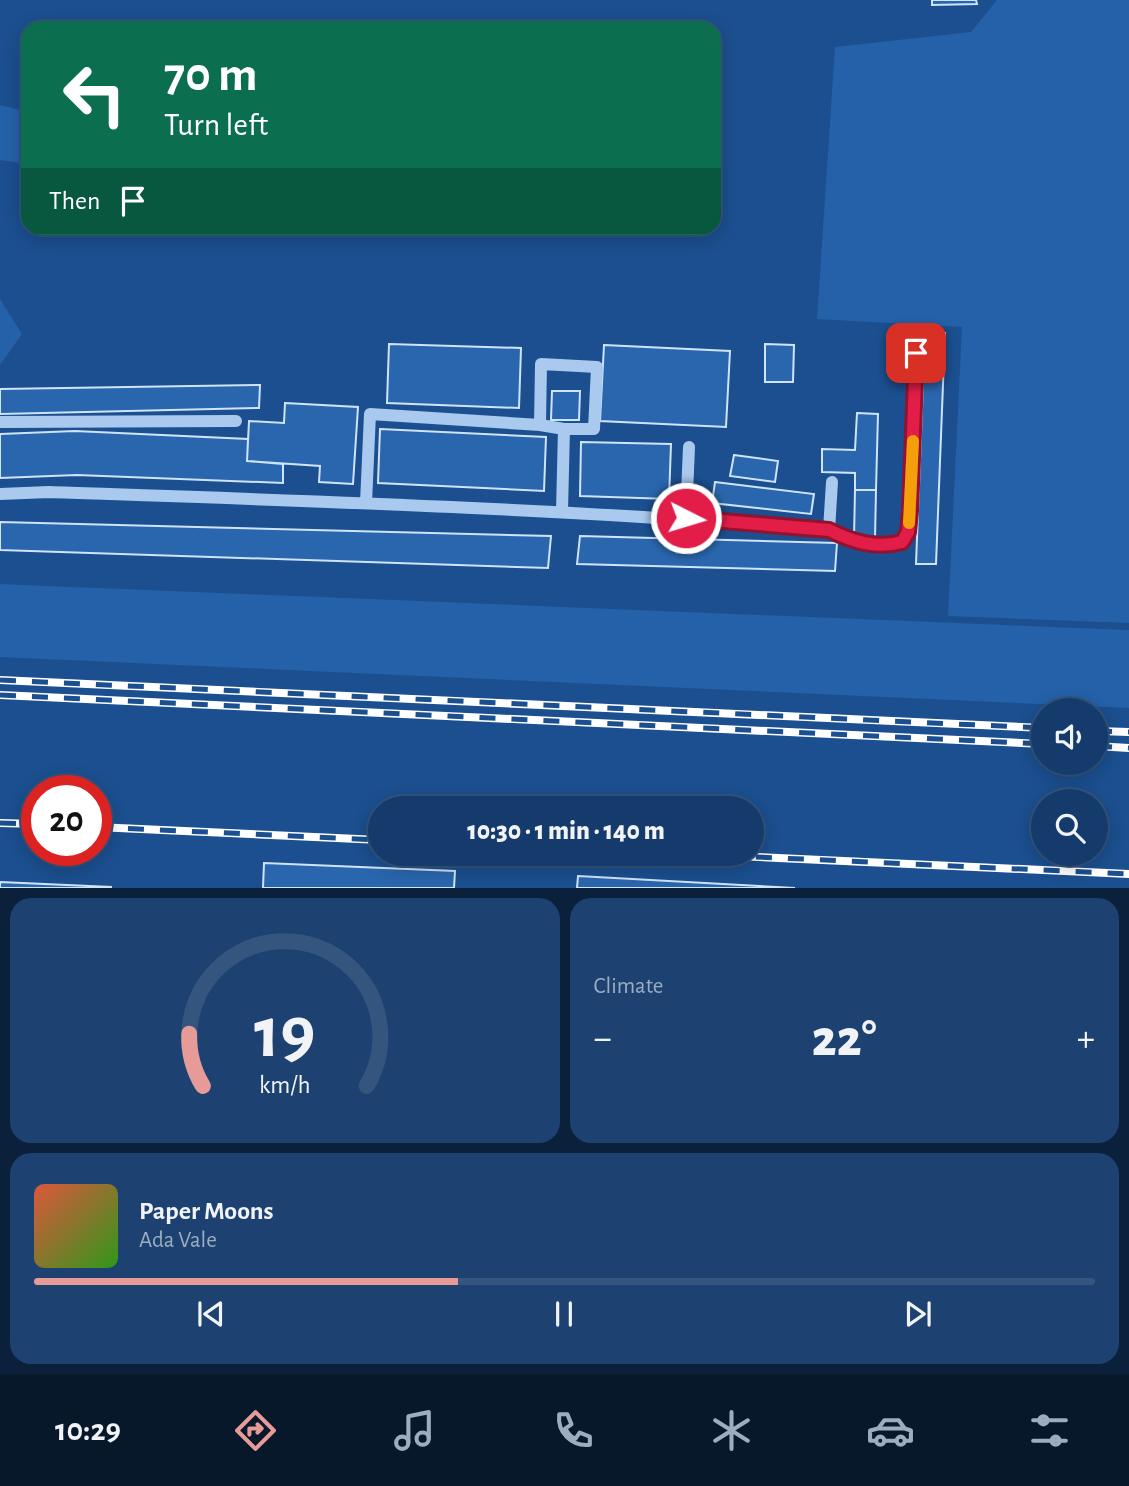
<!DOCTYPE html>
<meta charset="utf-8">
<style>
:root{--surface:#143b6b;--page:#1d4271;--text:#f1f3f6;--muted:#9dadc1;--line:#33557e;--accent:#e69b98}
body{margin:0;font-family:"Alegreya Sans",sans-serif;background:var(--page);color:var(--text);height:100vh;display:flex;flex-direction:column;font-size:26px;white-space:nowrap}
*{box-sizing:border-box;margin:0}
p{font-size:23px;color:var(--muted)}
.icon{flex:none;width:38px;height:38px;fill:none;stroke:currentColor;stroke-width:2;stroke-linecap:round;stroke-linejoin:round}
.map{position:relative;height:888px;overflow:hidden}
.side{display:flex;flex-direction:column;gap:10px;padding:10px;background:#0b203b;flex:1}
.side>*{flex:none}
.banner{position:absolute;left:21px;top:21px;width:700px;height:214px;border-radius:21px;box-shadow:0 4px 18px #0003,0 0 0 2px var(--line);background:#0b6e4f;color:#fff;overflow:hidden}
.fabs{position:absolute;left:1031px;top:698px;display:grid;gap:14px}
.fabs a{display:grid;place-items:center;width:77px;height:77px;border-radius:50%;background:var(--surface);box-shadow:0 4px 18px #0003,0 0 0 2px var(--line);font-size:35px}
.speed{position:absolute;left:21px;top:775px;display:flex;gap:14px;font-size:35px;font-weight:700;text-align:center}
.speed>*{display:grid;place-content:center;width:91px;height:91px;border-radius:50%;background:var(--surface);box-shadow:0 4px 18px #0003,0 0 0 2px var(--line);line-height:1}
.speed .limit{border:10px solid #d22;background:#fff;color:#111}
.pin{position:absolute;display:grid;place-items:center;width:60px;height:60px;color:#fff;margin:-30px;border-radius:14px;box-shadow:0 4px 10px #0006}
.me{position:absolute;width:77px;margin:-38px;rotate:95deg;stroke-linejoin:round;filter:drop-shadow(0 0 5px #0008)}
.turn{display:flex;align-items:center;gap:24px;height:147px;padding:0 28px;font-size:32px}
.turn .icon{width:91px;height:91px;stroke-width:2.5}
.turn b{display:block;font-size:49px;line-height:60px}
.then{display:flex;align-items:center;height:66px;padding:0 28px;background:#0003;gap:14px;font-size:26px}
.big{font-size:52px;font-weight:800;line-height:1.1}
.side .tile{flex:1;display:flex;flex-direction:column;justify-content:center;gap:10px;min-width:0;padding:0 24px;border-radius:21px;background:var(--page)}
.side .dial{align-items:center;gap:0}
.dial svg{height:182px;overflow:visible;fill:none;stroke:var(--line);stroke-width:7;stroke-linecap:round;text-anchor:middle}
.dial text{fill:var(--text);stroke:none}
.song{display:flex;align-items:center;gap:21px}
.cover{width:84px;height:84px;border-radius:10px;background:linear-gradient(135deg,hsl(10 70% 55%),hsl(110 70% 35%))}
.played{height:7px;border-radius:4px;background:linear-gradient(90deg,var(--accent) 40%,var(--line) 40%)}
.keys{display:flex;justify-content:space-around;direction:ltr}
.heat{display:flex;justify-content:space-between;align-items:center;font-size:38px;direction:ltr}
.side .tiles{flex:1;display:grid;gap:10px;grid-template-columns:1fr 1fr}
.tile:last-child{grid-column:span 2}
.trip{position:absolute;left:368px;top:796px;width:396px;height:70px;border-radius:35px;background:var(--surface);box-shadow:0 4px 18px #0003,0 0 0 2px var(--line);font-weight:800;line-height:70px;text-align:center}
.tabs{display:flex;height:112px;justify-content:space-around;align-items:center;background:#08182b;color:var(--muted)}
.tabs .icon{width:49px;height:49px}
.tabs .current{color:var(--accent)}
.tabs b{font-size:32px;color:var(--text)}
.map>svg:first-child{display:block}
.green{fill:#2461a8}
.building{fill:#2a66ad;stroke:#cfe3fa;stroke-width:2}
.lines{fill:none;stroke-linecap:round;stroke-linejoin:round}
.minor{stroke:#a9c9ee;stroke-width:12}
.rail-casing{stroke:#fff;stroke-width:8}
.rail{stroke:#1b4f8f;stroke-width:5;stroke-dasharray:16;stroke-linecap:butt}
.route-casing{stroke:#92132f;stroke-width:18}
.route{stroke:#e11d48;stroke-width:12}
.slow{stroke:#f59e0b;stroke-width:12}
</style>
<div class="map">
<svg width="1129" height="888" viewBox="0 0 1129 888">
<rect width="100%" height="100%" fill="#1b4f8f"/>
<path class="green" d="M997,0H1129V623L948,616L962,327L817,319L835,47L971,32Z
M0,105L28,112V164L0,160Z
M0,299L22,334L0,365Z
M0,584L1129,630V708L0,657Z"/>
<path class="building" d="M932,0H976L977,4L932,5Z
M925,332L945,333L936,564H916Z
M389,344L521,348L519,408L387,403Z
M765,344L794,345L793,382H765Z
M604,345L730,351L726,427L600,421Z
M260,385L259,408L0,414V389Z
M552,391H580L579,420H551Z
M285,403L358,407L353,484L319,482L320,466L247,461L249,421L284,423Z
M857,413L878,414L876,490H855V473L822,472V449L855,450Z
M380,429L546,437L544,491L378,483Z
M75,431L248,439L247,461L283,464V483L77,475L0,478V434Z
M581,442L671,444L669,499L580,496Z
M734,455L778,461L775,482L730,476Z
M715,482L814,494L811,514L712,503Z
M855,490H876L875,539L854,538Z
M0,522L551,536L548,568L0,550Z
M580,536L837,543L835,571L577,564Z
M264,863L455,871L454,888H263Z
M578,876L795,888H577Z
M0,882L111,887V888H0Z"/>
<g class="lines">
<path class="minor" d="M0,422L236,421
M0,494L49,492C310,501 570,509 829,530C853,543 876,549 902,542L908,532L916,353
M366,503L370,414L540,425
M562,511L564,429H594L597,367L541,364L540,425L564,429
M686,518L689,447
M829,530L832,482"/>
<g class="rail-casing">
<path id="rail" d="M0,680L1043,728
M0,695L1043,744
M1096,731L1129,732
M1096,746L1129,748
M0,823L37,824
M96,827L380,840
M692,854L1129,874"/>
</g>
<use href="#rail" class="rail"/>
</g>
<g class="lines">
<g class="route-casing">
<path id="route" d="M686,518L829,530C853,542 876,549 902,542L908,532L910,511L916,353"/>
</g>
<use href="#route" class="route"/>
<path class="slow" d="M909,523L913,441"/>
</g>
</svg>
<div class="fabs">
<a><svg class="icon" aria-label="sound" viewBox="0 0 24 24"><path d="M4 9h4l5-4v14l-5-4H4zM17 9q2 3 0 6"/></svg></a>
<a><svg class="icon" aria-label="search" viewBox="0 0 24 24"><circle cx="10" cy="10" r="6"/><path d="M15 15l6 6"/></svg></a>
</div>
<div class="speed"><div class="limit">20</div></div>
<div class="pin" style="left:916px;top:353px;background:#d93025"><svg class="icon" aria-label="arrive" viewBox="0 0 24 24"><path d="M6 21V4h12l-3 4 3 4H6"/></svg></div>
<svg class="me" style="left:686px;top:518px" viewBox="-20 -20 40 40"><circle r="17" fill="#e11d48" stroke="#fff" stroke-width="3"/><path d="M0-11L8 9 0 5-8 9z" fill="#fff"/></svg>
<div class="trip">10:30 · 1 min · 140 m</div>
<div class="banner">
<div class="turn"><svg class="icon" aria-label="left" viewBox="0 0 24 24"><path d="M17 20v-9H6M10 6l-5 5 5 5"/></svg><div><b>70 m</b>Turn left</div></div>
<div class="then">Then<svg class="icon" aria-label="arrive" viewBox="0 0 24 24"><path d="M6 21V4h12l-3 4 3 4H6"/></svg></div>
</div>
</div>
<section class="side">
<div class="tiles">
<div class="tile dial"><svg viewBox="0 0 100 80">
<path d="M14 69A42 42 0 1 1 86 69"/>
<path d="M14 69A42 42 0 0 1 8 46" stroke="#e69b98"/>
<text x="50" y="56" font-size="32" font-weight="700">19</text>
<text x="50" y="72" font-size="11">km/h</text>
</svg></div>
<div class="tile"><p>Climate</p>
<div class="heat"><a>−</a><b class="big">22°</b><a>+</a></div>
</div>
<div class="tile">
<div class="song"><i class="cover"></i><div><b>Paper Moons</b><p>Ada Vale</p></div></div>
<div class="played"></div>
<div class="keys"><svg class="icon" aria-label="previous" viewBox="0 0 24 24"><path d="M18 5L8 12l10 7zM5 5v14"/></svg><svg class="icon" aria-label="pause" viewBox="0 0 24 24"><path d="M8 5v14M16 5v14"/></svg><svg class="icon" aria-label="next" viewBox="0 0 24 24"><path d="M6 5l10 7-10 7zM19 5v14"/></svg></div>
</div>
</div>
</section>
<nav class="tabs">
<b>10:29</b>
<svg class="icon current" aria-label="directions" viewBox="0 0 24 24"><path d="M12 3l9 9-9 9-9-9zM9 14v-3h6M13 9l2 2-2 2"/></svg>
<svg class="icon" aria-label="music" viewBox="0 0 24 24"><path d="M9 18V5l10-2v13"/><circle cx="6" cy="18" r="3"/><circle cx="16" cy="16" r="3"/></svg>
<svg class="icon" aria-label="phone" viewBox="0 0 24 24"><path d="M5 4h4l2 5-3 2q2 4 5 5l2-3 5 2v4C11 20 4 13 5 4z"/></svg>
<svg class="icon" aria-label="climate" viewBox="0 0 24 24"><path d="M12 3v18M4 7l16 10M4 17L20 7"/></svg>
<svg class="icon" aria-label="car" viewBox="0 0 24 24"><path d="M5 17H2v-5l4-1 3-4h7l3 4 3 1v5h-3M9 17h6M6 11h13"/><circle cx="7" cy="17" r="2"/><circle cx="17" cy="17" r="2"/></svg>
<svg class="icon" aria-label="filters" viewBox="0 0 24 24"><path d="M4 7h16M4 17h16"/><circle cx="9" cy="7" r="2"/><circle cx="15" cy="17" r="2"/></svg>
</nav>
